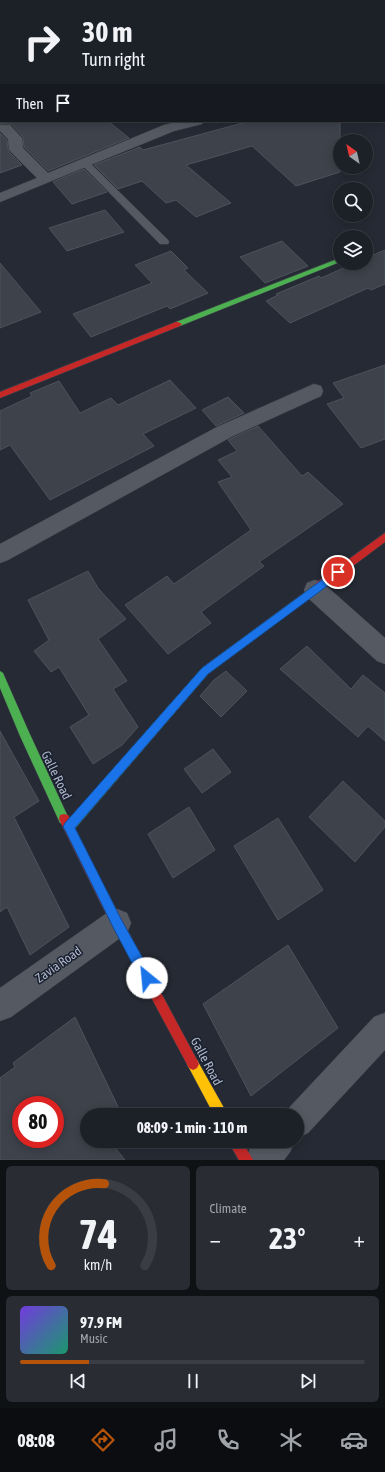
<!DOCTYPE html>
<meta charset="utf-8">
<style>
:root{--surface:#1c2027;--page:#292d33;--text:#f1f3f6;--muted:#a0a3a7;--line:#3a3e44;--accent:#b45309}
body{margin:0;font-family:"Asap Condensed",sans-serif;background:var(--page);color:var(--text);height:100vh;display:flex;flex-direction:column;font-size:15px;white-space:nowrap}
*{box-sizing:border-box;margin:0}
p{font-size:13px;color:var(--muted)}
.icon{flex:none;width:22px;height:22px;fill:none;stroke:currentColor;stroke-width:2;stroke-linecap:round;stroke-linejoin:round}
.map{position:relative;height:1160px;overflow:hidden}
.details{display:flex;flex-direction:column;gap:6px;padding:6px;background:#0f1215;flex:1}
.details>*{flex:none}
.guide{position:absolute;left:0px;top:0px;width:385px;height:122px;box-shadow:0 2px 10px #0003,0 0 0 1px var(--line);background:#1c2027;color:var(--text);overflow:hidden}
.needle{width:26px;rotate:326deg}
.controls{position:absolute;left:333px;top:134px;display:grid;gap:8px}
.controls a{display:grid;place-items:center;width:40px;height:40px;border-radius:50%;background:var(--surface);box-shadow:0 2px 10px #0003,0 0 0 1px var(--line);font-size:20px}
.speed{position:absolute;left:12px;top:1096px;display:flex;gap:8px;font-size:20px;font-weight:700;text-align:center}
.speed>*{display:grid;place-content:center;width:52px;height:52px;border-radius:50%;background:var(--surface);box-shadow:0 2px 10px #0003,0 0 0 1px var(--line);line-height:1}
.speed .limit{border:6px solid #d22;background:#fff;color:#111}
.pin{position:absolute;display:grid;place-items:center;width:34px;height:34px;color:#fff;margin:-17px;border:2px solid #fff;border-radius:50%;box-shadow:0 1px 4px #0007}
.me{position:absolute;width:44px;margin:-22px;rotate:332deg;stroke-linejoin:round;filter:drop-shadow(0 0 3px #0008)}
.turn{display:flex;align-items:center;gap:14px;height:84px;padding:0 16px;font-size:18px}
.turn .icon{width:52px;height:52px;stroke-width:2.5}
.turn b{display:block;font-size:28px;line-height:34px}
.then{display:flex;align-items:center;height:38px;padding:0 16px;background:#0003;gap:8px;font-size:15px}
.big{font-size:30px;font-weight:700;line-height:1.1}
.details .widget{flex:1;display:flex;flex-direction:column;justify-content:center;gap:6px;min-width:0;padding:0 14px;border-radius:6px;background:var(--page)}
.details .dial{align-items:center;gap:0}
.dial svg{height:104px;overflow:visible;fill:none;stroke:var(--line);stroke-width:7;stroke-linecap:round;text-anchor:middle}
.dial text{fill:var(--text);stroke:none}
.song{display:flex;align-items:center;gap:12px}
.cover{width:48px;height:48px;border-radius:6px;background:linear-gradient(135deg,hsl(260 70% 55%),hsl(160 70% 35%))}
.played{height:4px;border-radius:2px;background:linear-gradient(90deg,var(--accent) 20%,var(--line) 20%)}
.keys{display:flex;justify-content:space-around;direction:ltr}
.heat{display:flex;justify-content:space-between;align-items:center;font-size:22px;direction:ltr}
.details .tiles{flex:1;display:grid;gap:6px;grid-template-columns:1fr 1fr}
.widget:last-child{grid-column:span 2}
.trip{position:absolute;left:80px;top:1108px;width:224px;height:40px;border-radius:20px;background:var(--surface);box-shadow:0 2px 10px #0003,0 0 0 1px var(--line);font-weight:700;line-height:40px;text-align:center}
.tab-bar{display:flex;height:64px;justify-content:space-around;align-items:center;background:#0b0d10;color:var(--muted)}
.tab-bar .icon{width:28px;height:28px}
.tab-bar .current{color:var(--accent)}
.tab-bar b{font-size:18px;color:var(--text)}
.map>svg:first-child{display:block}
.building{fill:#3d424b;stroke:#4d525c;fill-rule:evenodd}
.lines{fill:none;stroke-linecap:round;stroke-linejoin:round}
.lane-casing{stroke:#41454d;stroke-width:1}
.street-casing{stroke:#41454d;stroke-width:1}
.fast-casing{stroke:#41454d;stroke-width:1}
.slow-casing{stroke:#41454d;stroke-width:1}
.jam-casing{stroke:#41454d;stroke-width:1}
.lane{fill:#555962;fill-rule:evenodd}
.street{fill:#555962;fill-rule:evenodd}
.fast{fill:#4caf50;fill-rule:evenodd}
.slow{fill:#ffc107;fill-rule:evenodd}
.jam{fill:#c62828;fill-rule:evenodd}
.rail-casing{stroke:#545860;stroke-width:2.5}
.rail{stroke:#19202f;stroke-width:1.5;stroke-dasharray:5;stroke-linecap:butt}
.route{fill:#1a73e8;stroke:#114b97}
.labels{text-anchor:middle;stroke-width:3;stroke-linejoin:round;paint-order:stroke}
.near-street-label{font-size:13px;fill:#aeb6c7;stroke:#19202f}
</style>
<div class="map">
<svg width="385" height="1160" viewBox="0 0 385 1160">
<rect width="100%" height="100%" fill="#252a34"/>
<path class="building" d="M0,121H108L129,138L48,171L24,147L23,137L11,124H0Z
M250,121H340V172L296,186L252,146L186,165L231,203L196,217L176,200L166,203L142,181L118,189L94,165L140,147L143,150Z
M0,133L7,140L8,149L10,153L22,165L0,173Z
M84,169L107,192L72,204L53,182Z
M105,210L124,232L67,251L49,228Z
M282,241L308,266L265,283L240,257Z
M385,250V284L371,290L368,288L290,323L266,301L278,295L276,294L319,276L321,278L355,263H366V258Z
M171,251L188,268L184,270L208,293L170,309L167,306L91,337L73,314L152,283L135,265Z
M0,263L41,312L0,328Z
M385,365V439L361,448L327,404L344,398L333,383Z
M170,380L196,408L143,434L154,446L50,500L10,445L0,450V411L32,396L30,393L59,381L80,413L111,398L118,405Z
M228,397L244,413L216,426L202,410Z
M258,426L302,476L308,472L343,504L259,562L264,566L201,612L211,623L168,654L125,605L167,576L174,584L251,530L218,482L232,477L218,460L237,451L228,440Z
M88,571L98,588L126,619L98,639L127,681L113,689L138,727L122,745L93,764L70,727L89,715L59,667L51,672L34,651L49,640L28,600Z
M307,646L351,689L363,675L385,693V741L368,726L358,737L280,669Z
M226,671L247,691L221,717L200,696L214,680Z
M0,731L39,801L14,817L69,927L30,955L7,907L0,912Z
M213,749L231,772L202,793L184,769Z
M343,781L385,821V827L355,862L309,817Z
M189,807L215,850L173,878L148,834Z
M278,818L323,890L278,920L234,846Z
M288,945L338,1028L251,1096L203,1004Z
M75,1017L122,1115H87V1141H117L113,1145L125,1160H0V1078L15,1067L13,1063ZM21,1105H55V1139H21Z"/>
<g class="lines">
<g class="lane-casing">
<path id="lane" d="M85,160L88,161L168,240L169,242L168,244H160L82,165L80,163L82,161Z"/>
</g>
<g class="street-casing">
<path id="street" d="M220,0H232L233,1H221Z
M385,0V6H384V1H380Z
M0,64H1V72H0Z
M181,121H204L202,124L174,131L0,202V193L37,178L11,152L9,149L8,139L0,131V125H10L22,138L23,148L48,173L164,125Z
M314,384L321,386L323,391L321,396L231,437L8,560L0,563V544L217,427Z
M315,580L323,583L385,638V664L377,661L307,597L304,590L307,583Z
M117,909L127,913L131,923L127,933L11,1017L0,1021V988L107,913Z
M385,1013V1050L308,1133L297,1138V1115H284L286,1111L374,1017Z
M257,1141H295L290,1152L284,1160H246L250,1148Z"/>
</g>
<g class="fast-casing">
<path id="fast" d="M340,258V262L180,326H178L174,324L176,322Z
M319,582L322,583L324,586L322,589L208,674L73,831L69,832L65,831L64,827L65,824L60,823L20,736L0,688V671L3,673L28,730L69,819L202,668Z"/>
</g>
<g class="slow-casing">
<path id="slow" d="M193,1058L197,1060L228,1115H214L187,1064L189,1060Z"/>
</g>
<g class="jam-casing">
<path id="jam" d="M176,322H178L182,324L180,326L0,398V392Z
M385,533V542L322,589L319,590L316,589L314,586L316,583Z
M64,814L68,815L108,894L197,1060L199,1064L197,1068L193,1070L189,1068L100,902L59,819L60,815Z
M228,1141H242L253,1160H239Z"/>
</g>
<use href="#lane" class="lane"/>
<use href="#street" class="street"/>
<use href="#fast" class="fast"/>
<use href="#slow" class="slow"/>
<use href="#jam" class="jam"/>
<g class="rail-casing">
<path id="rail" d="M117,0L121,1"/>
</g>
<use href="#rail" class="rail"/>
</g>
<path class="route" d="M338,568L342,569L343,572L342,575L208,674L75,828L121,919L151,973L153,978L151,982L147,984L142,982L113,927L65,830L63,827L65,823L202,668Z"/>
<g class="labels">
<g class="near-street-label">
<text transform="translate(57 775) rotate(64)" y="5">Galle Road</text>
<text transform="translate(58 964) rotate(-35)" y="5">Zavia Road</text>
<text transform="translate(207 1061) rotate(62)" y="5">Galle Road</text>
</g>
</g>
</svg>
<div class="controls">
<a><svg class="needle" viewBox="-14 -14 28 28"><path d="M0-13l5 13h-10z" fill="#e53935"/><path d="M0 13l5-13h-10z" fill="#a0a3a7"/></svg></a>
<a><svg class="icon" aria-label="search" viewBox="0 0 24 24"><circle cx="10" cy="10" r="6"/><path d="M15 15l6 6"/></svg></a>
<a><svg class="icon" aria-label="layers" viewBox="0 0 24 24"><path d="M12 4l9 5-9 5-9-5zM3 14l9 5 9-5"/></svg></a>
</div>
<div class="speed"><div class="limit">80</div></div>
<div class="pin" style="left:338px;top:572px;background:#d93025"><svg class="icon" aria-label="arrive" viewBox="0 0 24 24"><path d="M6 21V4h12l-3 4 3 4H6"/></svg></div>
<svg class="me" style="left:147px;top:978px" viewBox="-20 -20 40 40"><circle r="19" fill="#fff"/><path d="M0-13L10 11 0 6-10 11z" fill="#1a73e8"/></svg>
<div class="trip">08:09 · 1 min · 110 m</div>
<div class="guide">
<div class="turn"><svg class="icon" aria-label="right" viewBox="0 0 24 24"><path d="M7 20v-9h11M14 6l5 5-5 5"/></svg><div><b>30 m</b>Turn right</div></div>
<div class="then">Then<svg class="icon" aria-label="arrive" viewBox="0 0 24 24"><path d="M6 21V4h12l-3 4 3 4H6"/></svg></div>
</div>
</div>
<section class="details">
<div class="tiles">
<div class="widget dial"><svg viewBox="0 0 100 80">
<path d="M14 69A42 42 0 1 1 86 69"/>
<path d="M14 69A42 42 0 0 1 55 6" stroke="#b45309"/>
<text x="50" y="56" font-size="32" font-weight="700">74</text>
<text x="50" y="72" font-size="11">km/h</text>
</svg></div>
<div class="widget"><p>Climate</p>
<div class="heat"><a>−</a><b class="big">23°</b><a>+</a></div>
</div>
<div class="widget">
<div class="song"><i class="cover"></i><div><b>97.9 FM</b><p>Music</p></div></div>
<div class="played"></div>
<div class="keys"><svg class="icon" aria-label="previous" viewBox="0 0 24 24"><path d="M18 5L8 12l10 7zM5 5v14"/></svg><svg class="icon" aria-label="pause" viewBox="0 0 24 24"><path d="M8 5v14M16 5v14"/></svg><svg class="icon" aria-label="next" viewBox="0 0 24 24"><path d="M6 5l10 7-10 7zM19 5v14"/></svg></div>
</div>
</div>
</section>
<nav class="tab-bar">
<b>08:08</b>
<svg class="icon current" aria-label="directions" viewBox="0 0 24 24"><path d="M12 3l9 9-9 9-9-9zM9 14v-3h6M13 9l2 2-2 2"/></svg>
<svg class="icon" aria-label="music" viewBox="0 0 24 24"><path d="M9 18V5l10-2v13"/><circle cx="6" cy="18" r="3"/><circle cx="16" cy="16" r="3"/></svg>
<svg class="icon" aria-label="phone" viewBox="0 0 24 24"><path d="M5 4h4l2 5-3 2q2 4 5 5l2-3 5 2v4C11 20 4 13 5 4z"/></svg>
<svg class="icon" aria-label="climate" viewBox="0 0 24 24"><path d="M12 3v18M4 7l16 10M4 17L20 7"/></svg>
<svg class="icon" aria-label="car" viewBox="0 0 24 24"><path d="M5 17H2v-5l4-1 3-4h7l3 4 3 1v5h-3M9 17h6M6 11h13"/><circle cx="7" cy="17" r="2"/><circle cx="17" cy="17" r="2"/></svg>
</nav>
